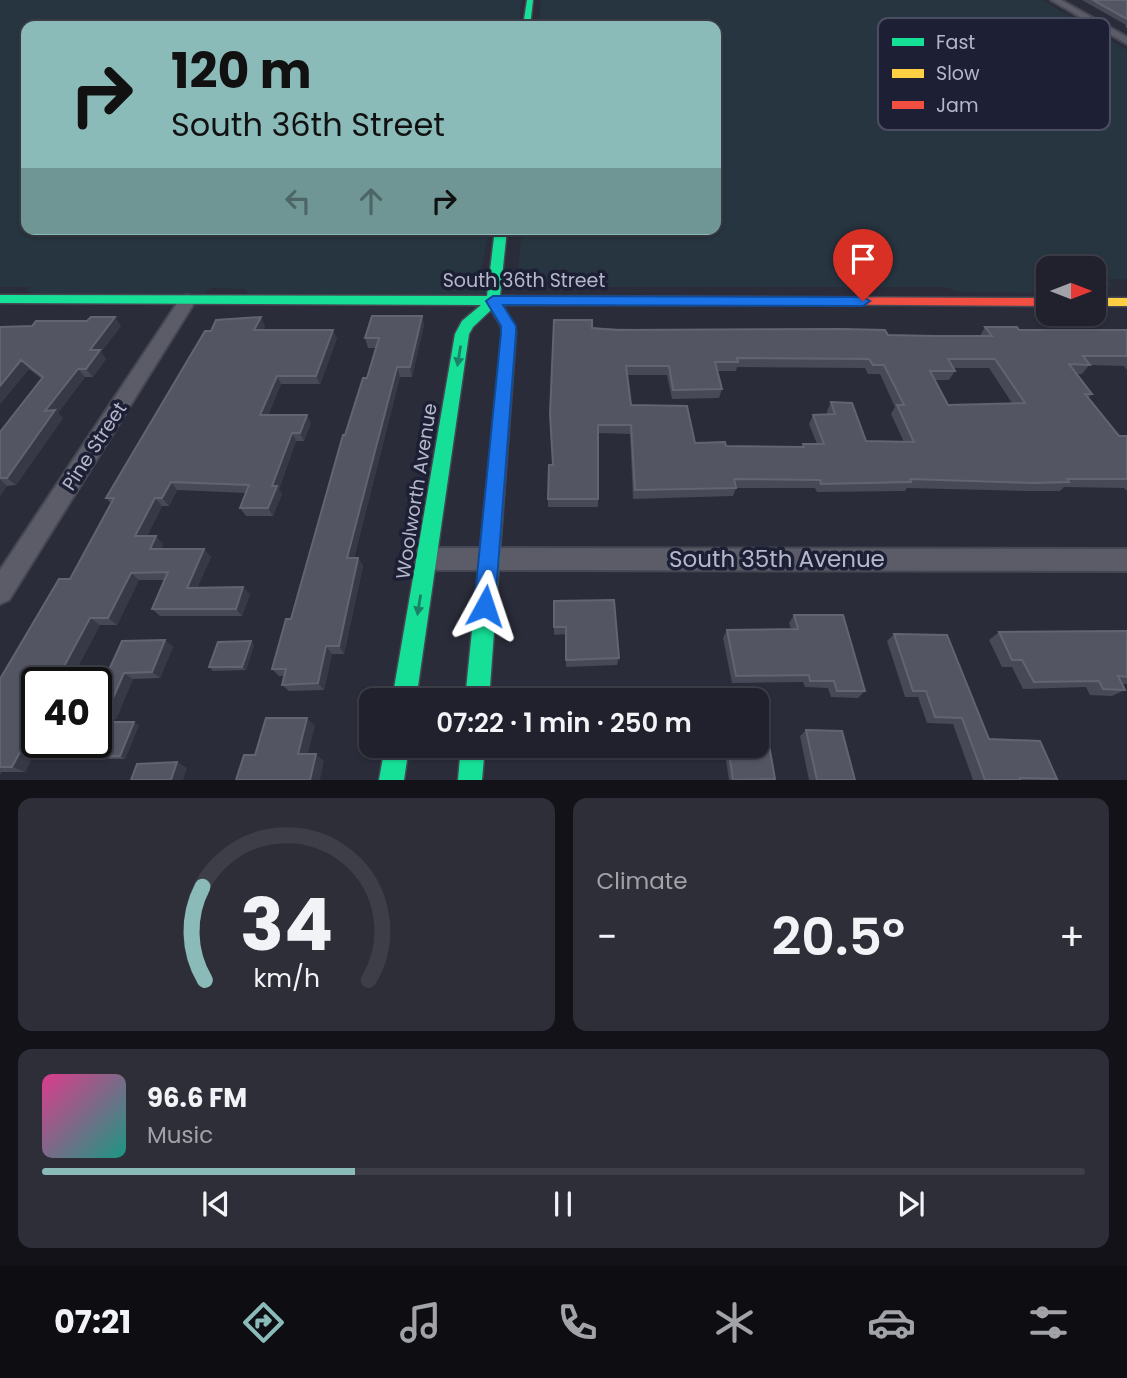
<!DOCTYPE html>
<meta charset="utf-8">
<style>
:root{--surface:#20212c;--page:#2d2e38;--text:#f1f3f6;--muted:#a2a3a9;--line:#3d3e48;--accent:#8bbbb9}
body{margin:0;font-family:Poppins,sans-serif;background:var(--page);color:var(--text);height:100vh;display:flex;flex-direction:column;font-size:26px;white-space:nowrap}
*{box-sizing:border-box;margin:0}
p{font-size:23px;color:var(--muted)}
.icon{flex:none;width:38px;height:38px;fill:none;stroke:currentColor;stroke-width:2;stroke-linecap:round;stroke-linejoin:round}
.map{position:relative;height:780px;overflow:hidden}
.sheet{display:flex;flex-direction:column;gap:18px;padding:18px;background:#121218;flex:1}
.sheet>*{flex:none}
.top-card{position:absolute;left:21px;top:21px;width:700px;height:214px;border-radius:14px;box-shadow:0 2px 5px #0004,0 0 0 2px var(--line);background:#8bbbb9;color:#111;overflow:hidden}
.needle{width:46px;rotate:90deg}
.controls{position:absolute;left:1036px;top:256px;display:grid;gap:14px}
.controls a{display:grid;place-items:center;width:70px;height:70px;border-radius:14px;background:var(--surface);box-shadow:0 2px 5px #0004,0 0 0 2px var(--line);font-size:35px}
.speed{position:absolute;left:21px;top:667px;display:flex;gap:14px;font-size:35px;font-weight:700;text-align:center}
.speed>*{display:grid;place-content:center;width:91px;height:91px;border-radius:50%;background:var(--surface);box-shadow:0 2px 5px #0004,0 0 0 2px var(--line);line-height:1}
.speed .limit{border:4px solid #111;border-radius:10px;background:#fff;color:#111}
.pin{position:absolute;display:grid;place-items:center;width:60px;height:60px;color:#fff;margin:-72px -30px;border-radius:50% 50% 50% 0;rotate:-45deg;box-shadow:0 0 7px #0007}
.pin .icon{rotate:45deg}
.me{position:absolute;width:77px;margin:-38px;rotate:5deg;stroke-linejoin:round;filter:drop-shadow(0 0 5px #0008)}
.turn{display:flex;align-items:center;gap:24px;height:147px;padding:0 35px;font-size:32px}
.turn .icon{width:91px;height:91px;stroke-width:2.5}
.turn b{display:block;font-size:49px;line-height:60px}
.lanes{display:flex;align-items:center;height:66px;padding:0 35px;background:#0003;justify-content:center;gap:35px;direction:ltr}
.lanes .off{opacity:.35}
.big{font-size:52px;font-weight:600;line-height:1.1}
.sheet .tile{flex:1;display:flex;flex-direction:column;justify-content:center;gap:10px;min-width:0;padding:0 24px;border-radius:14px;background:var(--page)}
.sheet .dial{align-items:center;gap:0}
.dial svg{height:182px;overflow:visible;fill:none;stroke:var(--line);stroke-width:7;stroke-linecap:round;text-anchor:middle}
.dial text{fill:var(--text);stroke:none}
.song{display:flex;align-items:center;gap:21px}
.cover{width:84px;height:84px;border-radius:10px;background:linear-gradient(135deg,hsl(330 70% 55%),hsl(170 70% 35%))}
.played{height:7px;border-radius:4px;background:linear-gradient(90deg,var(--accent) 30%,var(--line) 30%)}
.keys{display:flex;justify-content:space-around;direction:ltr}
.heat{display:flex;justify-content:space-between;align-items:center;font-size:38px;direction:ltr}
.sheet .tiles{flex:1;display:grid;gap:18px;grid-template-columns:1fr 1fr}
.tile:last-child{grid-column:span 2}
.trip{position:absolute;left:359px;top:688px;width:410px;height:70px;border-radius:14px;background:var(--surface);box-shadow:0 2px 5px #0004,0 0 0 2px var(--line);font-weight:600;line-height:70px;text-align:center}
.tabs{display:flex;height:112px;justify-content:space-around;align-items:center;background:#0d0d12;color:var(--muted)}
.tabs .icon{width:49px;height:49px}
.tabs .on{color:var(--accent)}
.tabs b{font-size:32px;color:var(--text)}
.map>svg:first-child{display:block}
.green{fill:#273540}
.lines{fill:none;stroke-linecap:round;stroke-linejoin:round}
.street-casing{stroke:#454753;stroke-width:4}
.fast-casing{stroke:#454753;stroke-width:3}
.slow-casing{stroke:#454753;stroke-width:3}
.jam-casing{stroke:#454753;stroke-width:3}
.street{fill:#5b5c67;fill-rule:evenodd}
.fast{fill:#16e098;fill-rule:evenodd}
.slow{fill:#ffcf43;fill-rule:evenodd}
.jam{fill:#f24e42;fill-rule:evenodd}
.wall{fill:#474957;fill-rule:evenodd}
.shaded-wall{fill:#373946}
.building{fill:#535563;stroke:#626473;stroke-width:2;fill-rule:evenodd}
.oneway{fill:#1a8066}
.route{fill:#1a73e8;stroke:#114b97;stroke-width:2}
.labels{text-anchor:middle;stroke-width:7;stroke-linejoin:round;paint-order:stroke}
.street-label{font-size:19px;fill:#b5b7ca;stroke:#1d2035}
.near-street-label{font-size:23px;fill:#b5b7ca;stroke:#1d2035}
.key{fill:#1d2035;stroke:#4b4d62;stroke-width:2}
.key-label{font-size:19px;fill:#b5b7ca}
</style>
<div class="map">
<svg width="1127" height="780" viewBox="0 0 1127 780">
<rect width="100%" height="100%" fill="#2a2c3a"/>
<path class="green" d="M0,0H522L519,26H26V229H495L487,240L479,280L485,284L486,292L478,298L255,297L246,292L247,289L211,288L201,297L33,294L27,291L30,287H0Z
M541,0H1042L1127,50V279H1108L1113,287H1094V268H1048V293L960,292L943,287H516L522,229H716V26H533L539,23Z"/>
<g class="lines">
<g class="street-casing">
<path id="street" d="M1051,0H1061L1127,37V44Z
M188,295L196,300L9,600L0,604V570L182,296Z
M427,548L1127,549V571L427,570L418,567L415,559L418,551Z"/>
</g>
<g class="fast-casing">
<path id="fast" d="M527,0H533L530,26H523Z
M495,229H507L500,296L766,297L773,301L766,305H502L515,326L516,333L489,700H465L502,333L501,326L491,310L473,327L469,334L416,700H392L455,334L462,321L481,305L0,303V295L487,296Z
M385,746H409L404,780H379Z
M461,746H485L482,780H458Z"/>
</g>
<g class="slow-casing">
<path id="slow" d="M1094,298H1127V306H1094Z"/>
</g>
<g class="jam-casing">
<path id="jam" d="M766,297L1048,298V306L761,304L759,301L761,298Z"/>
</g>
<use href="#street" class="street"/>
<use href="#fast" class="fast"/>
<use href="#slow" class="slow"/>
<use href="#jam" class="jam"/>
</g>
<path class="wall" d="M1082,0H1127V28L1125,27L1126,25Z
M357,229H381L380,234H358Z
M422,316L424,325L412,377H400L354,558H358L363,566L344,654H332L324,690L289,691L282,685L285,676H279L272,669L291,619L345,435L367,378L376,348H368L365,338Z
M121,326L101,352L106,359L93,377H85L58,413L63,418L16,485L7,486L0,496V432L42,379L29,369L0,404V327Z
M265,326L263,330L337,338L320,384H281L268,415L311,423L304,441H296L279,489L282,494L273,516H246L240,508L246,493L177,490L169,506H162L147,536L163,544L161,549H204L211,557L197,588L250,594L242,616H160L152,609L164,580H139L117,625H100L75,672H108L165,640L173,647L160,678L133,679L116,719H96V682H37V742H40L25,772H1L0,775V679L70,579L111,503L106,498Z
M985,327L1019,330H1127V370L1124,366L1089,365L1082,374H1076L1092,394L1088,398L1119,436H1127V491L1124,488L1064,487L1060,491H1025L907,488L905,491L817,492L815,488H736L733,496L633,499L630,434L598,433V507H548V499L553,465L592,328L935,336H980ZM737,367L865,368L868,374H880L895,407L891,414L904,442L866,441L831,402L827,411L828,415H813L809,424L817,444H803L802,446H726L695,443L631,405L627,375H667L672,399L719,398L722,389L717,371H736ZM953,368H989L1012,403L948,405L935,380H949L955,371Z
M554,601L619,658L617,665L566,667V634L554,635Z
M794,615L865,691L858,698L831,697L828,688L805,687L803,682L732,683L723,638L727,630L791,629L789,623Z
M1127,631V684H1122L1125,690L1112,696L1090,695L1086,687L1023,689L1012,667H1002L989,640L999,632Z
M894,634L989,739L1056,780H973L953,724L927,723L918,697H905L887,641Z
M251,641L254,645L246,670L213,671L209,667Z
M139,725L125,759H101L95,757Z
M806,730L855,780H809L800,736Z
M724,746H756L775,779L729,780Z"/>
<path class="shaded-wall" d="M422,316L424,325L412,377L410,367Z
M115,317L121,326L101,352L106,359L93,377L86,369L90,350Z
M261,317L265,326L259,339L254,330Z
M333,330L337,338L320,384L316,376Z
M21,360L29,369L0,404V386Z
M397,367L400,377L352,566L347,558Z
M78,369L85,377L58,413L63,418L16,485L7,478L45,411Z
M277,376L281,384L264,423L260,415Z
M307,415L311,423L304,441L300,433Z
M292,433L296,441L279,489L282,494L273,516L268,508L272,486Z
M0,479L7,486L0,496Z
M171,482L177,490L169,506L162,498Z
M155,498L162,506L143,544L135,536Z
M156,536L163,544L157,557L150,549Z
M204,549L211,557L194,595L187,588Z
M358,558L363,566L344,654L339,646Z
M131,573L139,580L117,625L108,618Z
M243,587L250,594L242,616L236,609Z
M90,618L100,625L72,678L61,672Z
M165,640L173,647L160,678L152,672Z
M251,641L254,645L246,670L242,667Z
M326,646L332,654L324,690L318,683Z
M124,673L133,679L116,719L106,714Z
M307,718L315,726L306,761L298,754Z
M37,720V742H40L25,772L12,767Z
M134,722L139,725L125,759L120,756Z
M316,754L324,761L320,780H310Z
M177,762L187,768L183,780H171Z"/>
<path class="building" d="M1093,0H1127V19Z
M372,316H422L410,367H397L347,558H358L339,646H326L318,683L282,685L286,669H272L286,619H291L343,435H345L363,378H367L379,338H365Z
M91,317H115L90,350H100L86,369H78L45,411L55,410L7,478H0V432L43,377L21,360L0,386V327L32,326L36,321H87Z
M261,317L254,330H333L316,376H277L260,415H307L300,433H292L272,486H277L268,508H240L249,485L171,482L162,498H155L135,536H156L150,549H204L187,588L243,587L236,609H152L168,572L131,573L108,618H90L61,672H108L122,641L165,640L152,672L124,673L106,714H96V682H37V720L12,767H0V679L59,579H70L114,498H106L205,331H211L216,320Z
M554,320H592V328L617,330L843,329L885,330L888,335L935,336H992L985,327H1017L1019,330H1127V356H1083L1090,365L1069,364L1092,394H1085L1119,436H1127V479H1067L1069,482L1033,483L910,479L911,482L821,484L820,480L734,479L736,488L635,490L631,425H598V499H548L549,465H553L550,414ZM737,358L869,359L873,365H884L904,405H897L914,442L866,441L852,403L831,402L835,414L813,415L824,444H803L804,447L726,446L725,442L695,443L687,406L631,405L626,366H669L673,390L722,389L715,362H738ZM948,359H995L1025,403L948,405L930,371H955Z
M614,600L619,658L566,660V627H554V601Z
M794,615H843L865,691H837L834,681H810L809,675L736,676L727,630L798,629Z
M1127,631V677L1118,676L1125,690L1103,689L1099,681L1034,682L1022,660H1012L999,632Z
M894,634L947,635L989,739L1040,741L1057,779L1020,778V780H985L962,718L935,717L926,691H913Z
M251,641L242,667H209L218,642Z
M266,718H307L298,754H316L310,780H236L244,755H255Z
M110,722H134L120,756L95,757Z
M756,727L766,728L775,779L733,780L728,746H756Z
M806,730L842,731L855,780H817Z
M177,762L171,780H131L137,764Z"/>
<defs><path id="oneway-solid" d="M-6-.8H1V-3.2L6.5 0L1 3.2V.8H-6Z" transform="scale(1.75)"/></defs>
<g class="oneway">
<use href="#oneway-solid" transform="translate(459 356) rotate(99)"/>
<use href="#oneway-solid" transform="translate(419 605) rotate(99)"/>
</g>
<path class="route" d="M493,296L863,297L870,301L863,306L503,305L516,326V333L495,606L492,613L485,616L477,613L474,606L501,333V326L486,301Z"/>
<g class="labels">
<g class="street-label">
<text x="524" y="287">South 36th Street</text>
<text transform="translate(94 446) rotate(-57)" y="7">Pine Street</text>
<text transform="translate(416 491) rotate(-81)" y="7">Woolworth Avenue</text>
</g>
<g class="near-street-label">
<text x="777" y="567">South 35th Avenue</text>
</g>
</g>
<rect x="878" y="18" width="232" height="112" rx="10" class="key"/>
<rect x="892" y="38" width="32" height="8" fill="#16e098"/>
<rect x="892" y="69" width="32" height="9" fill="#ffcf43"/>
<rect x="892" y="101" width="32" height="8" fill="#f24e42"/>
<g class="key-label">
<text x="936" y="49">Fast</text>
<text x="936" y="80">Slow</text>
<text x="936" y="112">Jam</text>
</g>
</svg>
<div class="controls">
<a><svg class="needle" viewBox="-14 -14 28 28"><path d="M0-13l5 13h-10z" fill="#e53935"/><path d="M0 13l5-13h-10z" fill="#a2a3a9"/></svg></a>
</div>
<div class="speed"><div class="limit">40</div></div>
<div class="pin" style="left:863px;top:301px;background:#d93025"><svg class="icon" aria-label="arrive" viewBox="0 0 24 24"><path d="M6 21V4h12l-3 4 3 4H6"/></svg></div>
<svg class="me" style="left:485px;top:606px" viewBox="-20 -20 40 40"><path d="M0-17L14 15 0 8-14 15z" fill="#1a73e8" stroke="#fff" stroke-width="4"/></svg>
<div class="trip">07:22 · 1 min · 250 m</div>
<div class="top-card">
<div class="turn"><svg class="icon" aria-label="right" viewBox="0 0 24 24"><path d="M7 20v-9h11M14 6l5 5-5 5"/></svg><div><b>120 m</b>South 36th Street</div></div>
<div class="lanes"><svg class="icon off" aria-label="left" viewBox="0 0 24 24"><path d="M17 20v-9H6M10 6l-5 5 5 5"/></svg><svg class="icon off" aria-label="ahead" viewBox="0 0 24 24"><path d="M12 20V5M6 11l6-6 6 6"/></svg><svg class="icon" aria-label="right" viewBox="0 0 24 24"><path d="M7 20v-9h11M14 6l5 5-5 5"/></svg></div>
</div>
</div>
<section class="sheet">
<div class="tiles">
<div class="tile dial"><svg viewBox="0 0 100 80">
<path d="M14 69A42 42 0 1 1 86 69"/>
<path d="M14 69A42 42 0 0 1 13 28" stroke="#8bbbb9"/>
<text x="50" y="56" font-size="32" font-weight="700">34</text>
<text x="50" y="72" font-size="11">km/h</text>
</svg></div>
<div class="tile"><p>Climate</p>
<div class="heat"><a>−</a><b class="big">20.5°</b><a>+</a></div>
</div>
<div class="tile">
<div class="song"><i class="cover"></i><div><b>96.6 FM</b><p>Music</p></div></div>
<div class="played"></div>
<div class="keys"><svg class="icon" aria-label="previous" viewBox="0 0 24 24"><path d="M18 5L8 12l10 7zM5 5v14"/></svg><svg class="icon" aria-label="pause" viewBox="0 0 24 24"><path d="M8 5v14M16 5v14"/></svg><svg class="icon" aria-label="next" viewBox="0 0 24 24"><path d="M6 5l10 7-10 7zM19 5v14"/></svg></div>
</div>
</div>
</section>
<nav class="tabs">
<b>07:21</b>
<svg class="icon on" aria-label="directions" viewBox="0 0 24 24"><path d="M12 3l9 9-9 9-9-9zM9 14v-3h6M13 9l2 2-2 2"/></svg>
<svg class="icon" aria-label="music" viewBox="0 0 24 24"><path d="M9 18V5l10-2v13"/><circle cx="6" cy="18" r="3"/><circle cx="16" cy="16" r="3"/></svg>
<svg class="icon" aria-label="phone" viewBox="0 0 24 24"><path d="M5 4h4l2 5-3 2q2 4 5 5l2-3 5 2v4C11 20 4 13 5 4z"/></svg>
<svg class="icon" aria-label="climate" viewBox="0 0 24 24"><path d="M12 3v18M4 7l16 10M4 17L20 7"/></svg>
<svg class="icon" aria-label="car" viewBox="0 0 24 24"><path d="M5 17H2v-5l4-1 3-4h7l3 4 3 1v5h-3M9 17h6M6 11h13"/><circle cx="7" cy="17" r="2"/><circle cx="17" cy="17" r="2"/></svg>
<svg class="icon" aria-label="filters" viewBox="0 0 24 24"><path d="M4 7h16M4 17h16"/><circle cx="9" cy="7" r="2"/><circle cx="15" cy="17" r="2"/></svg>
</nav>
